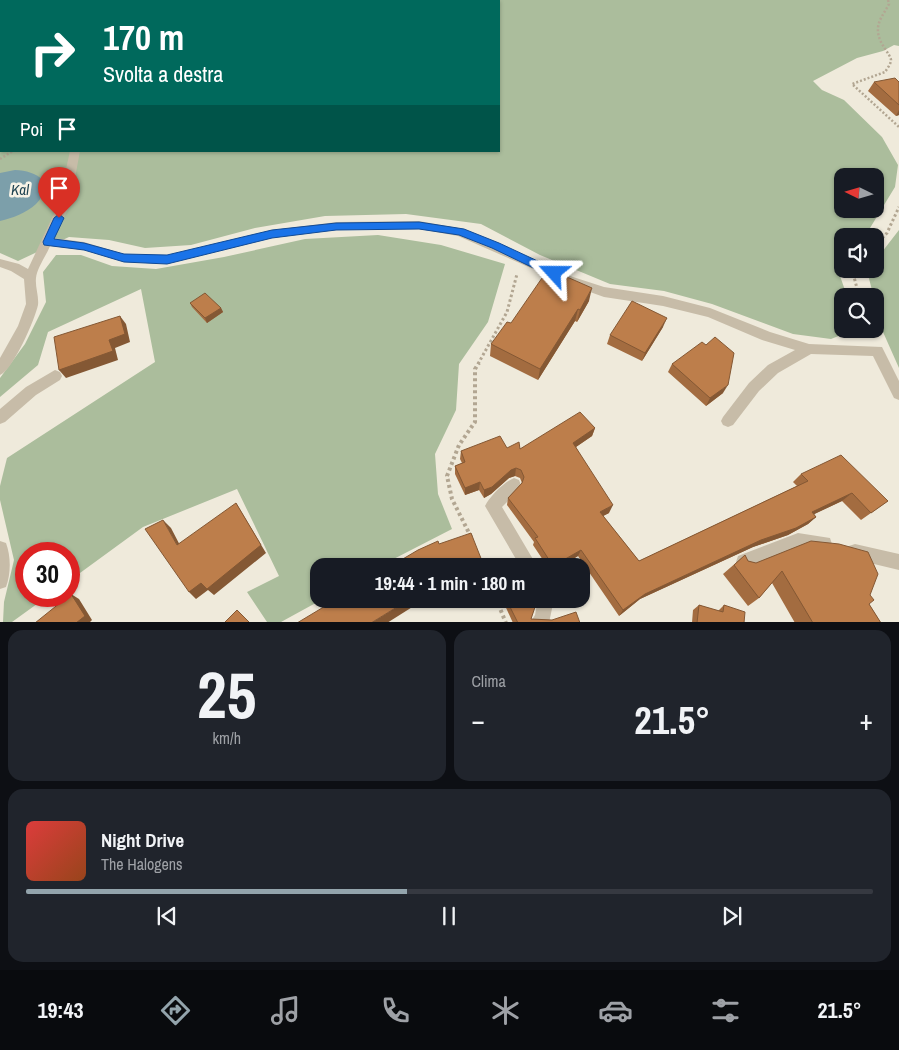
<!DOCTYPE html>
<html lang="it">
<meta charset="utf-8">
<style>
:root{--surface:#171b24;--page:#20242c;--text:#f1f3f6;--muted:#9ea1a6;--line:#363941;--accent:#93a4ac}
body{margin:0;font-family:"Archivo Narrow",sans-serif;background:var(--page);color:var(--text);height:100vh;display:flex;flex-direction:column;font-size:19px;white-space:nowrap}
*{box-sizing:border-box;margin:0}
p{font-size:16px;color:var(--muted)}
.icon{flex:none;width:28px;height:28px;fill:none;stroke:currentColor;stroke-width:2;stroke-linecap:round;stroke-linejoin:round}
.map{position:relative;height:622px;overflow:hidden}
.details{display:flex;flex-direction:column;gap:8px;padding:8px;background:#0d0f14;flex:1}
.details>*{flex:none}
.banner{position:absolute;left:0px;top:0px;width:500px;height:152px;box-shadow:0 1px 4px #0004;background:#00695c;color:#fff;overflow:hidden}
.needle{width:32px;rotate:275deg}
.fabs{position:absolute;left:834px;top:168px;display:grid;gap:10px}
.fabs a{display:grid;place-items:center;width:50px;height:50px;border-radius:10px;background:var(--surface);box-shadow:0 1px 4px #0004;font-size:25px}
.speed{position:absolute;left:15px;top:542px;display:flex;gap:10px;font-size:25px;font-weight:700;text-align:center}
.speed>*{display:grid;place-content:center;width:65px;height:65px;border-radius:50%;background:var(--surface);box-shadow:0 1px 4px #0004;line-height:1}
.speed .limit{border:8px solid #d22;background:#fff;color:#111}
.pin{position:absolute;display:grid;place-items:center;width:42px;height:42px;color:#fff;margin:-51px -21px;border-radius:50% 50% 50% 0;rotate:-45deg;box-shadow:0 0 5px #0007}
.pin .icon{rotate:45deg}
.me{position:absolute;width:55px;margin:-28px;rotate:294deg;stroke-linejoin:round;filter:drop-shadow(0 0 4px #0008)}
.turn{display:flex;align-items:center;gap:18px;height:105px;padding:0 20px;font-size:22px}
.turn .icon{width:65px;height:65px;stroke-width:2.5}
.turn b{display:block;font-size:35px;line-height:42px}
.then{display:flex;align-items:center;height:48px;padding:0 20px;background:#0003;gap:10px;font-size:19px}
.big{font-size:38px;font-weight:700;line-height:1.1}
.details .widget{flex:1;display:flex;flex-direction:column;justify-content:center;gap:8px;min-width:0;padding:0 18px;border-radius:15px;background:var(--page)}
.details .dial{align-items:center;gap:0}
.dial b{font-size:65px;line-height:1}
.song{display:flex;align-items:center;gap:15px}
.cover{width:60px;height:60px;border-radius:8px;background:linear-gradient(135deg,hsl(0 70% 55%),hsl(20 70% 35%))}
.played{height:5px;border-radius:2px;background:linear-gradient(90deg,var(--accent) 45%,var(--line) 45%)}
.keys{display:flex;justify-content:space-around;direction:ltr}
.heat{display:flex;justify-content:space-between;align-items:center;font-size:28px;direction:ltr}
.details .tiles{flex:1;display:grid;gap:8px;grid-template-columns:1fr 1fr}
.widget:last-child{grid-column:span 2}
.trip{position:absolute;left:310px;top:558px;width:280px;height:50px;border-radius:15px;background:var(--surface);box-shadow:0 1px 4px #0004;font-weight:700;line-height:50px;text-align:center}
.tabs{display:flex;height:80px;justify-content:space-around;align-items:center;background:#090b0e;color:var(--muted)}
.tabs .icon{width:35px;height:35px}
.tabs .on{color:var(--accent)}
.tabs b{font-size:22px;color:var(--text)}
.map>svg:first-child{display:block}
.green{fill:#abbd9c;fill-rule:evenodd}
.water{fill:#7c9faa}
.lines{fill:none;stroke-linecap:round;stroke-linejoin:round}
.path-far2{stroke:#b2a692;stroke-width:2.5;stroke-dasharray:2 2;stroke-linecap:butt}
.path-far1{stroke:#b2a692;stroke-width:3;stroke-dasharray:2.5 2.5;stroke-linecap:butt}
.path{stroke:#b2a692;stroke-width:4;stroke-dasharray:3 3;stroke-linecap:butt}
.minor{fill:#c7bca8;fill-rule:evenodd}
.wall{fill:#a36c40}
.shaded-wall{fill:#845834}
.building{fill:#bd7e4b;stroke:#845834}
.route{fill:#1a73e8;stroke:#114b97}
.labels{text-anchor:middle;stroke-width:5;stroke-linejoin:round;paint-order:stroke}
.water-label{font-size:15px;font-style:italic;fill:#204452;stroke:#f8f3e6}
</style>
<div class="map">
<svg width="899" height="623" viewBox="0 0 899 623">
<rect width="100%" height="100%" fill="#efeadb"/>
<path class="green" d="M0,0H899V46L894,45L883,51L857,58L813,81L822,90L844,100L882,137L898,165L895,187L870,228L861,236H842V259L839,273L847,296H842V329H856L831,339L793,334L712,304L664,291L610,284L540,255L481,224L406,214L325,216L255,228L191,245L145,248L109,240L69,237L18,261L0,253ZM1,1H499V151H1ZM842,176H875V209H842Z
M899,230V368L883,332L867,271L875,269V261Z
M378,235L441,245L505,264L488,322L459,364L456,410L435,454L438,494L452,529L380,566H319V599H323L281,622H267L247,592L279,576L237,489L143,527L69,581V554H26V596H48L12,622H3L4,602L14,560L0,500V486L7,458L155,362L141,289L48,332L38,365L0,397V378L25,344L46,302L43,272L56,255H81L112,266L156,269L224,257L305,239Z"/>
<path class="water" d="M15,170C37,171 57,182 36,204C26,213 13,218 0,221V173Z"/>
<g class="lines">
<path class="path-far2" d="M888,0L889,4C885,12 878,20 878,29C877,43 892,55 891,61C890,65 887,69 885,72L852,84L899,127
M324,1L327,0
M0,159L13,151"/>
<path class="path-far1" d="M875,245L887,233L899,207
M854,269L853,273L859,296
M870,329L872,336
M478,364L507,312L517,274"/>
<path class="path" d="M471,537L452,499L447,476L459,445L475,422V369L479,363
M496,599L506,623"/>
<path class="minor" d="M70,151H80L70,205L54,238L84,242L124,254L167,256L272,230L337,222L419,221L464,229L573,277L604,287L663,296L710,308L770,332L809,344L882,347L899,381V400L894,398L873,356L811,354L778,373L759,391L733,425L728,427L723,425L721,421L723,417L749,383L768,365L795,350L762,340L708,317L663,306L604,297L565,283L458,236L419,229L378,228L337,230L272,238L167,264L124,262L84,250L50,246C46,256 37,268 36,278C35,287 39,296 38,305C35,319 13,370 0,375V358L18,326L26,304L24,279L11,271L0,267V259L19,264L28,269L58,205Z
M55,370L60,372L62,376L60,380L36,395L5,422L0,424V409L26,387Z
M514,478L519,480L521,485L519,490L502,507L537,566H520L485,506C490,496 504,482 514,478Z
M798,533L830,538L832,544L830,550L824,552L798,549L744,570L738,568L736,562L738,556Z
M0,541L6,543C11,557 11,573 6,587L0,589Z
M855,544L899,554V570L849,558L847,552L849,546Z
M538,599H554L549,623H530L535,615Z"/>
</g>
<path class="wall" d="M874,82H899V115L896,116L868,91Z
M589,301L577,322L575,321L538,380L490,356L491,344L511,323Z
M190,303L221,308L223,312L207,323L192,307Z
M663,327L642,361L607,344L610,335Z
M706,345L723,393L706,406L668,372L672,364Z
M595,428L592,436L576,447L609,513L603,516L639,561L797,486L793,482L801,474L888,501L861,520L842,501L814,514L816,517L808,524L788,535L753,547L640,599L619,616L578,556L561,566H547L533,545L534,542L507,505L508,498L522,483L520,478L515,476L509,478L491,494L484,498L479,490L465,495L455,474V466L462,463L460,459L461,451L507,448L520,449Z
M745,555L748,561L870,595L869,604L881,623H795L772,583L759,598L748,606L723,574Z
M502,599H536L531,619L580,623H513Z
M699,605L718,611L724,605L744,623H692L693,610Z"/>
<path class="shaded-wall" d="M899,110V115L896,116Z
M592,288L589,301L577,322L580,310Z
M221,308L223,312L207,323L205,318Z
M578,309L575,321L538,380L540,369Z
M120,316L126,324L130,342L115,348L118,360L66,378L59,370L109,340Z
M667,318L663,327L642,361L645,353Z
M728,385L723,393L706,406L710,398Z
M595,428L592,436L570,451L573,443Z
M516,468L515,476L509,478L491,494L484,498V490L511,470Z
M480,482L479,490L465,495V488Z
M852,493L842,501L804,519L812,512Z
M236,503L266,553L214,595L208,590L196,599L189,592Z
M613,505L609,513L597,519L600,512Z
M816,517L808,524L788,535L753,547L640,599L619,616L623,610L645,594L761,540Z
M163,520L171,528L184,553L177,545Z
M581,550L578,556L561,566H553Z
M71,594L79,599L92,620L89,623H76Z
M410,599H425L387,623H371Z"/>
<path class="building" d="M895,78L899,82V105L874,82Z
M551,270L592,288L580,310L578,309L540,369L491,344L507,322L511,323L542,278L545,279Z
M205,293L221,308L205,318L190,303Z
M632,301L667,318L645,353L610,335Z
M120,316L125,334L109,340L113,351L59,370L54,337Z
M715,337L734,353L728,385L710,398L672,364L702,342L706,345Z
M580,412L595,428L573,443L613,505L600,512L639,561L808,481L801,474L841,455L888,501L871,513L852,493L812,512L816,517L796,528L761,540L645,594L623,610L581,550L553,566L535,538L538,537L508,498L522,483L524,477L521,470L516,468L511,470L492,487L484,490L480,482L465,488L455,466L465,462L461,451L500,436L507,448L519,442L520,449Z
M236,503L261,545L207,589L201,583L189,592L145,529L163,520L177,545Z
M471,533L484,566H391L418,550L438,541L439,544Z
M811,541L839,544L868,552L878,574L870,595L874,600L869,604L881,623H813L782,571L759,598L734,565L745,555L748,561L756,563Z
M71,594L85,616L76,623H35Z
M337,599H410L371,623H297Z
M506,599H536L537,601L531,619L552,620L576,612L580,623H518Z
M699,605L723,612L724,605L745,612L744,623H697Z
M237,610L250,623H224Z"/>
<path class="route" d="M59,214L64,218L54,239L84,243L124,254L167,255L272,230L336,223L419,222L464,229L499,243L557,270L559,273L557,276H550L492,248L459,235L419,229L336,230L272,238L167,264L124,262L84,250L44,245L43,242L54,218Z"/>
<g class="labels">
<g class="water-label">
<text x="20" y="195">Kal</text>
</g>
</g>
</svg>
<div class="fabs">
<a><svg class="needle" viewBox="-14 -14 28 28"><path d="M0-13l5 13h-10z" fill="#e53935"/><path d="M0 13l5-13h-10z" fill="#9ea1a6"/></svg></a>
<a><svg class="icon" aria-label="sound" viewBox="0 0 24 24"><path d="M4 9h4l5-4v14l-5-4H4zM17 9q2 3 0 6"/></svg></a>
<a><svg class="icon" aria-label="search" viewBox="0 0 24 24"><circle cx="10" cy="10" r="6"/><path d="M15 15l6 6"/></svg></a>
</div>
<div class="speed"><div class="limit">30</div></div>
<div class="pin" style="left:59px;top:218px;background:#d93025"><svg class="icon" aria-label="arrive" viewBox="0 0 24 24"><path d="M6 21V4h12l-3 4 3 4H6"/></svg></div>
<svg class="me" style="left:554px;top:273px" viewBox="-20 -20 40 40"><path d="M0-17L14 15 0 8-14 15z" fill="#1a73e8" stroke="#fff" stroke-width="4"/></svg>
<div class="trip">19:44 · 1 min · 180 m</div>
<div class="banner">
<div class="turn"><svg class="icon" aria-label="right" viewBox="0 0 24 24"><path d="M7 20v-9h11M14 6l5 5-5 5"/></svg><div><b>170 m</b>Svolta a destra</div></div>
<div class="then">Poi<svg class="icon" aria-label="arrive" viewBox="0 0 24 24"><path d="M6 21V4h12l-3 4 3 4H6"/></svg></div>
</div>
</div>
<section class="details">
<div class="tiles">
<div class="widget dial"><b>25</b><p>km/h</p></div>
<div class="widget"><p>Clima</p>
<div class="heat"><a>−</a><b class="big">21.5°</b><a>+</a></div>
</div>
<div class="widget">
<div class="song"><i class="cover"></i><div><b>Night Drive</b><p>The Halogens</p></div></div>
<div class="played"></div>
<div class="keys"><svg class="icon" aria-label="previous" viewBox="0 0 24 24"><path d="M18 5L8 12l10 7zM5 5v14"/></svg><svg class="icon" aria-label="pause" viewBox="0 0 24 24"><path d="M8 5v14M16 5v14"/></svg><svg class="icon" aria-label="next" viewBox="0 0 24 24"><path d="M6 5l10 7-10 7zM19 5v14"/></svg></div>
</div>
</div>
</section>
<nav class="tabs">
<b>19:43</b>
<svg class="icon on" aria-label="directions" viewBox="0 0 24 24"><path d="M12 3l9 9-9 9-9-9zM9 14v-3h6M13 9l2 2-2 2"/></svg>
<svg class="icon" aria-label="music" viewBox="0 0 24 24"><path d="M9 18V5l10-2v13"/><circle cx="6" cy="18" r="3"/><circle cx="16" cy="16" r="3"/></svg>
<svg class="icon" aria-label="phone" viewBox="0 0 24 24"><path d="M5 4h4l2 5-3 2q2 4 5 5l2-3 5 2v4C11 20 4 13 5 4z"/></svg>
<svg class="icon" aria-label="climate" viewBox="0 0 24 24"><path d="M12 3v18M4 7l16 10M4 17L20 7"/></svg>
<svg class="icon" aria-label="car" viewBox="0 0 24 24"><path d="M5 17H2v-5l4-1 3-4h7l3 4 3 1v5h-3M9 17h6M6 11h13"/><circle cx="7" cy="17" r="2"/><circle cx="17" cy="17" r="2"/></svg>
<svg class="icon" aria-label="filters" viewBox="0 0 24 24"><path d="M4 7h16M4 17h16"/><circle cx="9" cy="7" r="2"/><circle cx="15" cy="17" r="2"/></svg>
<b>21.5°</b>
</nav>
